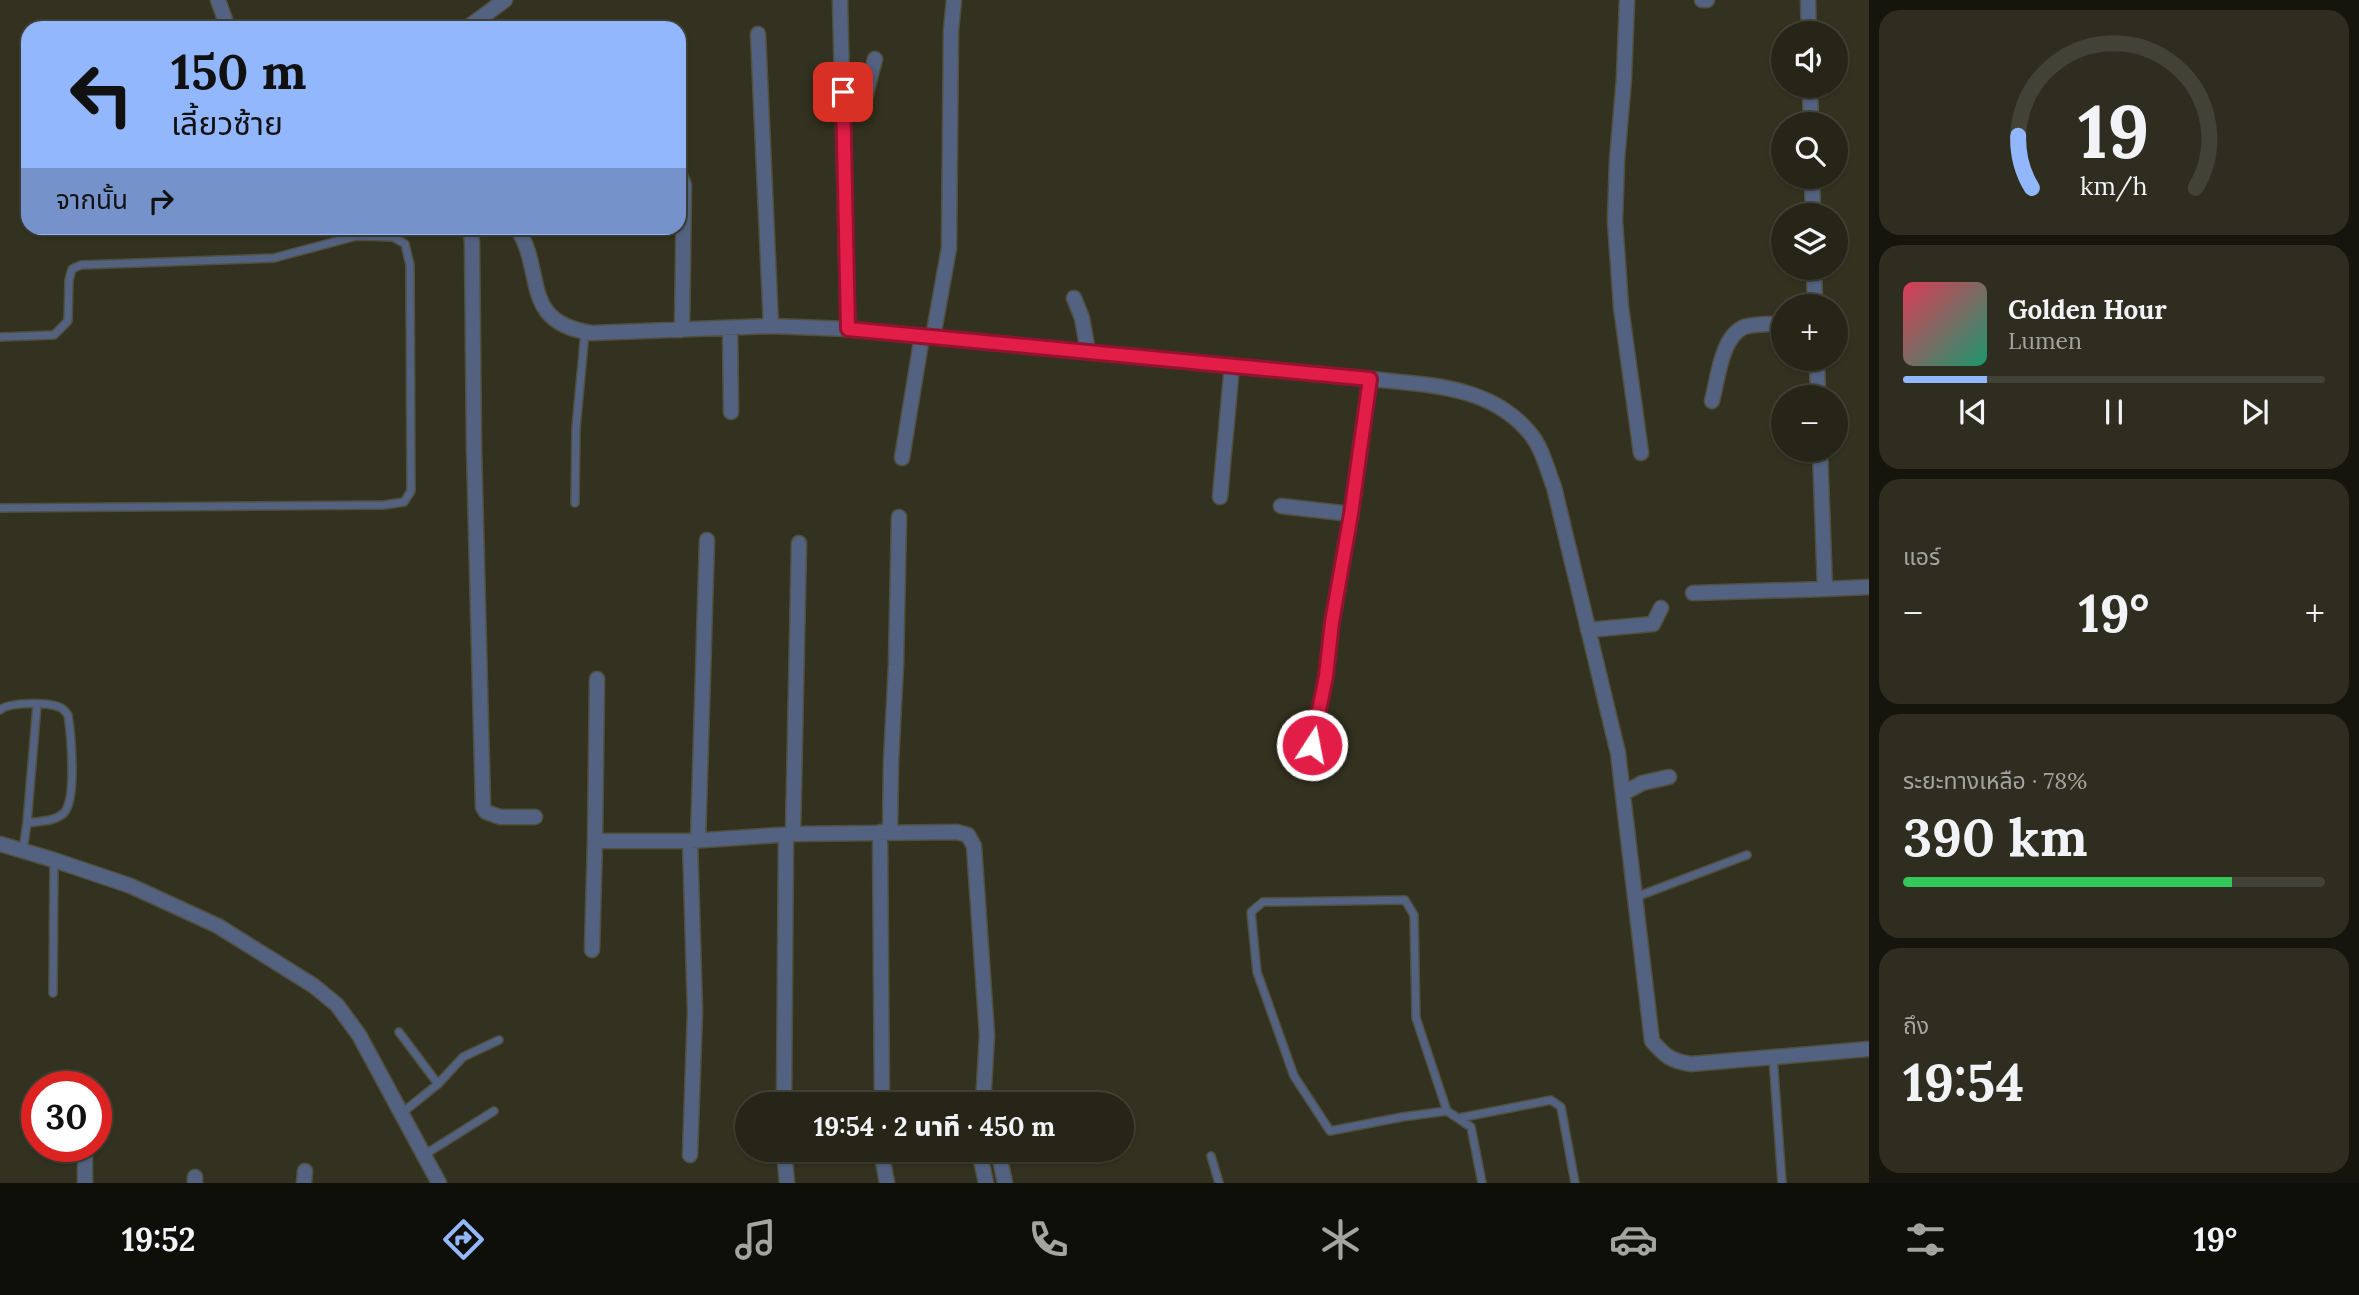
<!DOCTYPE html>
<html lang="th">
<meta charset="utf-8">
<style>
:root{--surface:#262517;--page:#2e2d20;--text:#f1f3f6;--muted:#a4a5a1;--line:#424236;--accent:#93b7fd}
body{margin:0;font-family:Lora,"Noto Sans Thai",serif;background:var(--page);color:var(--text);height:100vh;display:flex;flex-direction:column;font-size:26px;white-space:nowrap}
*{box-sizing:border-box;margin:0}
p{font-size:23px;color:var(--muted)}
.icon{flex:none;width:38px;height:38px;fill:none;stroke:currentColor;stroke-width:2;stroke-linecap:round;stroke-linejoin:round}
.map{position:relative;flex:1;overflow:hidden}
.panel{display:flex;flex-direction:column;gap:10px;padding:10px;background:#15140d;width:490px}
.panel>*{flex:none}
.hud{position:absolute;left:21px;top:21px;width:665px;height:214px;border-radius:21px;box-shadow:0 2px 5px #0004,0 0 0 2px var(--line);background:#93b7fd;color:#111;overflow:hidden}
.buttons{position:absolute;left:1771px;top:21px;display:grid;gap:14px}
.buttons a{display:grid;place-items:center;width:77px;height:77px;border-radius:50%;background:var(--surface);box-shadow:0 2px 5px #0004,0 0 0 2px var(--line);font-size:35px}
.speed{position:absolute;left:21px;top:1071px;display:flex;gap:14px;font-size:35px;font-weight:700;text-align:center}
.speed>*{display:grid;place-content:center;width:91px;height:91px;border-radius:50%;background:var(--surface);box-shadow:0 2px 5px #0004,0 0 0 2px var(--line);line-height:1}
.speed .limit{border:10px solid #d22;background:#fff;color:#111}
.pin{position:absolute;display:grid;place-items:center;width:60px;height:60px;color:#fff;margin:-30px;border-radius:14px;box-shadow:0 4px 10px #0006}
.me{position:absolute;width:77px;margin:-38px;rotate:11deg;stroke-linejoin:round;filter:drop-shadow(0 0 5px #0008)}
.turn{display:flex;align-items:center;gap:24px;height:147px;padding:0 35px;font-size:32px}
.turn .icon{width:91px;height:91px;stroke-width:2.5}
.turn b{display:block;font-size:49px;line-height:60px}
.then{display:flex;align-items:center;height:66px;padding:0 35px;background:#0003;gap:14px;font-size:26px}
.big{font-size:52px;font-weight:800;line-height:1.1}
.panel .card{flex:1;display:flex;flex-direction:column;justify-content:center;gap:10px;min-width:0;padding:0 24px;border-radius:21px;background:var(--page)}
.panel .dial{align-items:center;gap:0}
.dial svg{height:182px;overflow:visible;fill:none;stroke:var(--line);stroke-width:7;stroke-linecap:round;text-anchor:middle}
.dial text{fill:var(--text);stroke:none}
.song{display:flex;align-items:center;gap:21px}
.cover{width:84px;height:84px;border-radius:10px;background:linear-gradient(135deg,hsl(350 70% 55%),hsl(160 70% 35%))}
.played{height:7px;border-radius:4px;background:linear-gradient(90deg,var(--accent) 20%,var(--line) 20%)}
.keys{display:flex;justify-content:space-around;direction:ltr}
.heat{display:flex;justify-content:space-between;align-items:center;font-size:38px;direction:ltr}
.charge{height:10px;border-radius:5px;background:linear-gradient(90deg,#34c759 78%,var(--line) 0)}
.trip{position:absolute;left:735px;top:1092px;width:399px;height:70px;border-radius:35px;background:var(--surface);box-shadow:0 2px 5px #0004,0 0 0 2px var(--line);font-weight:800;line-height:70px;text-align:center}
.menu{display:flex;height:112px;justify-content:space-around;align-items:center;background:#0f0f09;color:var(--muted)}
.menu .icon{width:49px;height:49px}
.menu .selected{color:var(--accent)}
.menu b{font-size:32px;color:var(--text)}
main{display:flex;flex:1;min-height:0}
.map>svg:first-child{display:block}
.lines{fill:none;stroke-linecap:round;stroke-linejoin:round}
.service-casing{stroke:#514f3e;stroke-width:10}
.minor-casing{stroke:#514f3e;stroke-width:17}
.service{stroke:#526280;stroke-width:7}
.minor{stroke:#526280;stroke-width:14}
.route-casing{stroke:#92132f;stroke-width:18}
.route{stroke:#e11d48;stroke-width:12}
</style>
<main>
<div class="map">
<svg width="1869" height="1183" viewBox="0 0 1869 1183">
<rect width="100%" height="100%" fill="#33311f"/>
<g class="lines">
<g class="service-casing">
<path id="service" d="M0,337L54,335L68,321L69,280L72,269L81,265L274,258L356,236L393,237L405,244L410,265L411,491L404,502L384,505L0,508
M575,503L576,428L585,332
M0,710C9,702 46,702 59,707C63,708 65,711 68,715C71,734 77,799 64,813C54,822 40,821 27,823
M23,850L27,823L37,705
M1636,897L1747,855
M53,993L54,860
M399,1032L438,1084
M1773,1057L1782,1183
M1447,1111L1402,1117L1330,1131L1294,1076L1257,972L1251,912L1263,902L1405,900L1414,915L1416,1018L1447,1111L1471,1127L1482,1183
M402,1113L438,1084L463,1057L499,1040
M1459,1118L1551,1100L1561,1107L1575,1183
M424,1155L494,1111
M1211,1156L1219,1183"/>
</g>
<g class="minor-casing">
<path id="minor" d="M218,0L228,28
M840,0L848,329
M1627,0L1624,78L1617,160L1615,221L1621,307L1641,453
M1702,0H1707
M1808,0L1809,33
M467,28L505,0
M758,34L771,326
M1810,86L1811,124
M843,114L855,111L863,105L875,59
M679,173L684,185L682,330
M1812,177L1813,215
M470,228L472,242L474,448L483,807L486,812L500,817H535
M517,228C546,273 519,322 592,333L771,326L848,329L1370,379C1428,385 1489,385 1529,432C1542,447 1547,469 1554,487L1618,753L1652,1041C1665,1056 1671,1061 1691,1064L1869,1049
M1814,268L1815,306
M1074,298L1082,318L1088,352
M730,328L731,412
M933,337L949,248L951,30L954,0
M1817,359L1818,397
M1712,401C1718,379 1721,337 1744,327C1756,323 1771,324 1783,324
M902,458L922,336
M1220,497L1232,365
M1281,506L1351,514
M1825,589L1869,587
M1693,593L1825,589L1820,450
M1588,630L1653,624L1661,608
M597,679L595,841H690
M1312,745L1326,676L1332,622L1351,514L1370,379
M1624,793L1642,783L1669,777
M880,832L882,1104
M890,832L891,762L896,665L899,517
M793,834L799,543
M698,840L707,540
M0,844L54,860L131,886L218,926L314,986L337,1005L359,1035L439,1183
M592,950L595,841
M784,1104L786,835
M85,1146V1183
M784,1150L787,1183
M881,1150L887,1183
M979,1150L986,1183
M998,1150L1005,1183
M690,1155L695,1011L690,841L793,834L957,832L968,835L974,846L987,1035L983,1104
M195,1183V1177
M304,1183L305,1171"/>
</g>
<use href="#service" class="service"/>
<use href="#minor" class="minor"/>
</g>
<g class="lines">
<g class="route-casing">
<path id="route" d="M843,92L848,329L1370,379L1351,514L1332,622L1326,676L1312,745"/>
</g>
<use href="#route" class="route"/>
</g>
</svg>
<div class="buttons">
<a><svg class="icon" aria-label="sound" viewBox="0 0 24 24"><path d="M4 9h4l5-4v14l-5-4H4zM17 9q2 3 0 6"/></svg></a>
<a><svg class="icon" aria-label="search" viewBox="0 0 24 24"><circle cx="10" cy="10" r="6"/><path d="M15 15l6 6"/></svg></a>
<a><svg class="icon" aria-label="layers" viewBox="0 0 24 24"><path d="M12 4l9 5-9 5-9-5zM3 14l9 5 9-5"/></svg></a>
<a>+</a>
<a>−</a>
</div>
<div class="speed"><div class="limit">30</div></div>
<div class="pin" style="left:843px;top:92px;background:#d93025"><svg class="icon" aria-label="arrive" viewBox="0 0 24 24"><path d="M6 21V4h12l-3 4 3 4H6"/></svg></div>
<svg class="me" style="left:1312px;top:745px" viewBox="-20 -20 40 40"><circle r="17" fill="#e11d48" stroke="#fff" stroke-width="3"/><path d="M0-11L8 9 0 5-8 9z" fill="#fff"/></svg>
<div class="trip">19:54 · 2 นาที · 450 m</div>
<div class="hud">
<div class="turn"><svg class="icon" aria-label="left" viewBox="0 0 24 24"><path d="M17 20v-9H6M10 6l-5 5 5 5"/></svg><div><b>150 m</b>เลี้ยวซ้าย</div></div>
<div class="then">จากนั้น<svg class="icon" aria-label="right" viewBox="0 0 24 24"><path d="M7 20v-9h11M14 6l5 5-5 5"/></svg></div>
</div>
</div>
<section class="panel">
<div class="card dial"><svg viewBox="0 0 100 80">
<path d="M14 69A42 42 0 1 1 86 69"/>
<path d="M14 69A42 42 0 0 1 8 46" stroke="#93b7fd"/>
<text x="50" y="56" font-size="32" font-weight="700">19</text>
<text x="50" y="72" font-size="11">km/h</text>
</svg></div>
<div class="card">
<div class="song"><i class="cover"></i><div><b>Golden Hour</b><p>Lumen</p></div></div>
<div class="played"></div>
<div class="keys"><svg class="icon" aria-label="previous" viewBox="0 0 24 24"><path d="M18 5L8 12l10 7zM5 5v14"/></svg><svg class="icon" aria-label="pause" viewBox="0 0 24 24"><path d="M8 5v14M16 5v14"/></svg><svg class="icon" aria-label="next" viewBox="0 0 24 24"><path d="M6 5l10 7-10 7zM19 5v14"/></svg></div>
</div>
<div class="card"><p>แอร์</p>
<div class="heat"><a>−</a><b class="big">19°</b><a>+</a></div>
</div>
<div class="card"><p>ระยะทางเหลือ · 78%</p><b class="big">390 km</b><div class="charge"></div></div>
<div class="card"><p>ถึง</p><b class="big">19:54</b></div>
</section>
</main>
<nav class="menu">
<b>19:52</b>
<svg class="icon selected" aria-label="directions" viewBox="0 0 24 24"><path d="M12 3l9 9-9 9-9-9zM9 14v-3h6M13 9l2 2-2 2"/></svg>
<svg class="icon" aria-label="music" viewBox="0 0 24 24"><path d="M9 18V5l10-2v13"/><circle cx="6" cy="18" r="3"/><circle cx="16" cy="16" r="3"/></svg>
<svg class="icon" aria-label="phone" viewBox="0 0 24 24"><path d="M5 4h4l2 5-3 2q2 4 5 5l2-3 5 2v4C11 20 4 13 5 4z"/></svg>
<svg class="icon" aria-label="climate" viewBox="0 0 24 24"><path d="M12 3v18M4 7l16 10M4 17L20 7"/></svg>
<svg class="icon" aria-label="car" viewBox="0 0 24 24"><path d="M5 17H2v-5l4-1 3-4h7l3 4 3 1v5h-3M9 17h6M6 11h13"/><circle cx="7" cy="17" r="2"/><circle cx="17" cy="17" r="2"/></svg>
<svg class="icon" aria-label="filters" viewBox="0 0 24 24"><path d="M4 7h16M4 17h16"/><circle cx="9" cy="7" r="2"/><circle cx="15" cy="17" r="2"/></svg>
<b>19°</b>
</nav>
